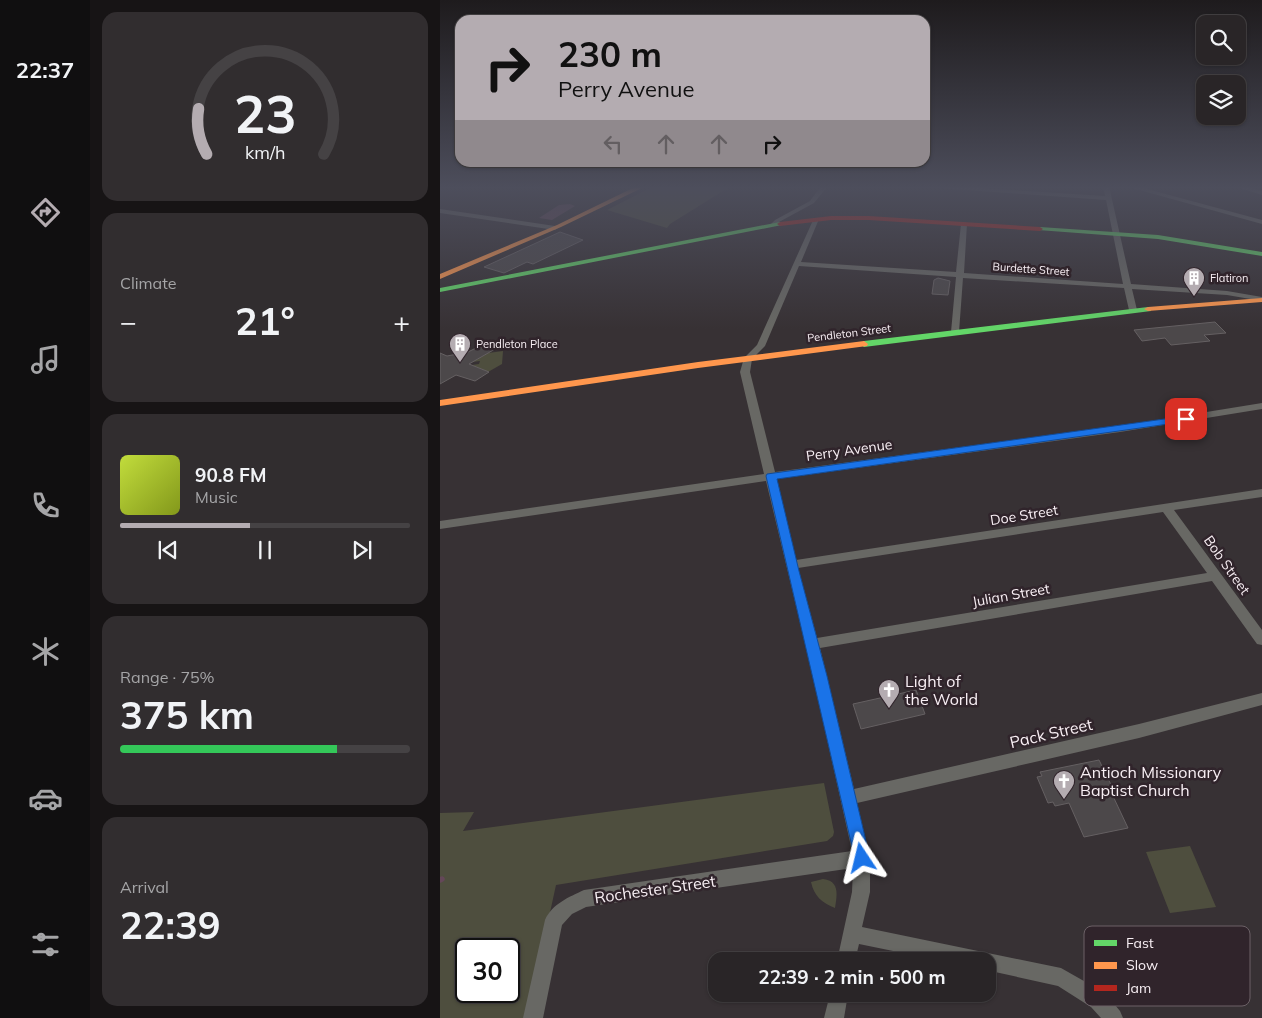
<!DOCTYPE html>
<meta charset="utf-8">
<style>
:root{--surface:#292527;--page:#312d2f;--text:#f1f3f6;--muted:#a5a5a7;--line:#454244;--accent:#b4acb1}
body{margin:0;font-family:Mulish,sans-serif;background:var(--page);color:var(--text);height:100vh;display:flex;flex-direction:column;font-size:19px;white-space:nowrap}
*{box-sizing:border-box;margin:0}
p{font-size:16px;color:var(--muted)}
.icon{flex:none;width:28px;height:28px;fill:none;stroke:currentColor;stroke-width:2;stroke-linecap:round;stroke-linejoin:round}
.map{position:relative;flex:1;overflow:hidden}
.side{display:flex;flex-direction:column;gap:12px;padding:12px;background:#171415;width:350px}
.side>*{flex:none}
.top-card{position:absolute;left:15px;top:15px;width:475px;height:152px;border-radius:15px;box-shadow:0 1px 4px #0004,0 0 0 1px var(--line);background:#b4acb1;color:#111;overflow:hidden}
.controls{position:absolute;left:756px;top:15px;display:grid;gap:10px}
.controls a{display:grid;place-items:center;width:50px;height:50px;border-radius:10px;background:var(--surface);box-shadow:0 1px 4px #0004,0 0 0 1px var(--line);font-size:25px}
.speed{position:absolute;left:15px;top:938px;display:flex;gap:10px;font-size:25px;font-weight:700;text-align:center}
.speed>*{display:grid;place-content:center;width:65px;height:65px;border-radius:50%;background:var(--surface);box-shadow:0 1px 4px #0004,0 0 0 1px var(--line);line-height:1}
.speed .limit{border:2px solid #111;border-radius:8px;background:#fff;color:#111}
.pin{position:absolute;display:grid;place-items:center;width:42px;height:42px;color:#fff;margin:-21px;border-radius:10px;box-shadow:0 2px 8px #0006}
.me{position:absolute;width:55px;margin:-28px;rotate:350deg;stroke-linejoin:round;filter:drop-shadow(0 0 4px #0008)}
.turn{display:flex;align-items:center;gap:18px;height:105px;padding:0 20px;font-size:22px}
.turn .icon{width:65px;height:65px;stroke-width:2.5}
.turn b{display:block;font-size:35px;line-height:42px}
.lanes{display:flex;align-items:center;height:48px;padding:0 20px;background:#0003;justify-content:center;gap:25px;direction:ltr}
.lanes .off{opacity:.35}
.big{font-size:38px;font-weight:700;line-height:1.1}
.side .card{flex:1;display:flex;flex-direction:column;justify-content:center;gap:8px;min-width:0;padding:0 18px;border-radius:15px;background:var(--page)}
.side .dial{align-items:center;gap:0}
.dial svg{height:130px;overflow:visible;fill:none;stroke:var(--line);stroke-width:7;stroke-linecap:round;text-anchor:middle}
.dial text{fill:var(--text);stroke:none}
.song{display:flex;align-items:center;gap:15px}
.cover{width:60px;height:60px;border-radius:8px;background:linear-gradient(135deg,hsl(70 70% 55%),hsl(70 70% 35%))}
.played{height:5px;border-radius:2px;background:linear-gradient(90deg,var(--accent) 45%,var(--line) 45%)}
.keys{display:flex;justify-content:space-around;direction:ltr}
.heat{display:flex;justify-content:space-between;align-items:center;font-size:28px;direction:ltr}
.charge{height:8px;border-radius:4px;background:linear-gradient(90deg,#34c759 75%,var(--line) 0)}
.trip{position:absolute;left:268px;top:952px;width:288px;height:50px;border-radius:15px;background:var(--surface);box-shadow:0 1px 4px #0004,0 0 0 1px var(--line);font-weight:700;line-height:50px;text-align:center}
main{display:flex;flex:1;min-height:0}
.tabs{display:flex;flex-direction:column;width:90px;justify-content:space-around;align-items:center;background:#100f10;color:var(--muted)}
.tabs .icon{width:35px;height:35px}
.tabs .selected{color:var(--accent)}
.tabs b{font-size:22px;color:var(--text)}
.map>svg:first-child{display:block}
.green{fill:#4e4e3e;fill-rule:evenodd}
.water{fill:#644758}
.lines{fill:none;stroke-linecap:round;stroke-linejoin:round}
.stream{stroke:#644758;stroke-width:5.5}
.building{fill:#4c484a;stroke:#656062}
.street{fill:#686864;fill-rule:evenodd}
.fast{fill:#63d668;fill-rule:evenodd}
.slow{fill:#ff974d;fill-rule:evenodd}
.jam{fill:#b3261e;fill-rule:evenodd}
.route{fill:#1a73e8;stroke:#114b97}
.labels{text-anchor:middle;stroke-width:5;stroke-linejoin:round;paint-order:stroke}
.far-street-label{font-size:11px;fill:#f8eff4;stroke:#30242b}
.far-poi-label{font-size:11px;fill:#f8eff4;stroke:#30242b;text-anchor:start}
.street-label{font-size:14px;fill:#f8eff4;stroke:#30242b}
.near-poi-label{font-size:16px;fill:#f8eff4;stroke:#30242b;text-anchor:start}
.near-street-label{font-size:16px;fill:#f8eff4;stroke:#30242b}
.key{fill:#30242b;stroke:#6c6167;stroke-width:1}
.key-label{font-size:14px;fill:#f8eff4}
</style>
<main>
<nav class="tabs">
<b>22:37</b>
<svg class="icon selected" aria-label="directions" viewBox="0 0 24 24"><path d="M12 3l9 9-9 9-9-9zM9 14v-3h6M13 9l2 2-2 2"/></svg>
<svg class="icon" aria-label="music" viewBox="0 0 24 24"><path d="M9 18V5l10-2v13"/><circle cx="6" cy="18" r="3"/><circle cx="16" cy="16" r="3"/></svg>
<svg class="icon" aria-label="phone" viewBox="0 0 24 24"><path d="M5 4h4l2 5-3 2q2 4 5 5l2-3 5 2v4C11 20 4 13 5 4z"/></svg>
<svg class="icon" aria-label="climate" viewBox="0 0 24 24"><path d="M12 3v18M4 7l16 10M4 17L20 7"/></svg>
<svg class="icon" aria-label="car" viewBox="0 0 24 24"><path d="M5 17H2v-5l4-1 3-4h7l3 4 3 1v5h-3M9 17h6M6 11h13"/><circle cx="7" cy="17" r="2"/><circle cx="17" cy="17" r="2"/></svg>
<svg class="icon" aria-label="filters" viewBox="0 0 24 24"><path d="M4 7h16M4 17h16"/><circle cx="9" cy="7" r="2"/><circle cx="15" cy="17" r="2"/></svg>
</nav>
<section class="side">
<div class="card dial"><svg viewBox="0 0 100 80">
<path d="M14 69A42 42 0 1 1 86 69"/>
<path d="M14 69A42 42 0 0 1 9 41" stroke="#b4acb1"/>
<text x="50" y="56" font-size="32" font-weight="700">23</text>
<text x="50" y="72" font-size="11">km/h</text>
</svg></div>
<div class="card"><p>Climate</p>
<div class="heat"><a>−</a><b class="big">21°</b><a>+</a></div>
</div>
<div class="card">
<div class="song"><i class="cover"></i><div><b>90.8 FM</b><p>Music</p></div></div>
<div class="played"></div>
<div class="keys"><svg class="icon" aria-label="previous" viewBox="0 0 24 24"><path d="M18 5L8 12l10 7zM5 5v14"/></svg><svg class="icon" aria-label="pause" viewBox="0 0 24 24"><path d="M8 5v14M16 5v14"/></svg><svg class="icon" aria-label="next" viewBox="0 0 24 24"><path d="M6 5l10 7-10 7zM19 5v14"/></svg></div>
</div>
<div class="card"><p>Range · 75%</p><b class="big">375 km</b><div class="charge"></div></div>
<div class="card"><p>Arrival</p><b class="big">22:39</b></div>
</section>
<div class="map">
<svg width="822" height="1018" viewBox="0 0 822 1018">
<rect width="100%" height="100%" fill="#373134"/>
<path class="green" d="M214,186H291L230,224L227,228L167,210Z
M63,351L62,364L48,372L32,365L39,364L40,361L32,362L48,353Z
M384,783L394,832L393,836L387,841L116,885L87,1018H0V813L34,812L23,831ZM26,949H69V991H26Z
M750,846L776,907L730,913L706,852Z
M383,879C400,881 397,895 395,908C382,903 374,896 371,882Z"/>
<path class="water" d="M130,204L135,206L112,220L99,218L119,205Z"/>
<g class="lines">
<path class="stream" d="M0,880L2,879"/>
</g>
<path class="building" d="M120,232L143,240L93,264L87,262L64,273L44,267Z
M498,278L510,281L508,295L492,294L494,280Z
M775,322L786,333L764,335L770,341L731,345L725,338L702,341L694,330Z
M62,345L29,364L49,372L35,381L16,375L0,384V353L7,356L28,352L36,348Z
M476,690L485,714L421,729L413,704Z
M659,760L675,793L672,794L688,828L644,837L629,803L615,806L613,802L608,803L597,777L602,776L600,772Z"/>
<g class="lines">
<path class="street" d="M381,186H388L374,203L339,222L335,226H331L330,225L335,220L370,201Z
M469,186H508L665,196L663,186H669L691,284L787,291L822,297V301L787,295L692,289L697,310L693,312L689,310L684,288L523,278L519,332L515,335L511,332L516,277L359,266L325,346L312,359L310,372L335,472L680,426L822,403V409L680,432L336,479L356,560L822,489V497L734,510L822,630V645L817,644L772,581L380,648L414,789L699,724L822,693V705L699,738L417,803L430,858V892L422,927L621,968L665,993L680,1011L683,1018H661L651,1007L618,986L546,970V961H502L419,944L415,961H397L412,892L413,868L146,907L132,914L122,925L103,1018H83L105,920C112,904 129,897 144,890L412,851L373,676L326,481L0,529V521L324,474L300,372L304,358L317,345L374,218L379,219L361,262L516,272L521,224L524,222L527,224L524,273L683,284L666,200ZM723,512L767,573L377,638L358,568Z
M685,186H696L822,220V224Z
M793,186H804L822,191V195Z
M0,209L115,226L118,228L115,230L0,213Z
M390,994H408L404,1018H384Z"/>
<path class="fast" d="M340,222L343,224L342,225L0,292V288Z
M600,227L718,235L822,252V256L718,239L598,230L597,229Z
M708,307H711V311L424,347L420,344L424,341Z"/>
<path class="slow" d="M197,186H206L121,227L0,279V274L117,225Z
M822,298V302L708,311L704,309L708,307Z
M424,341L428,344L427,346L258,368L0,406V400L258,362Z"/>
<path class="jam" d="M391,216H429L600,227L603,229L600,231L429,220H391L340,226L337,224L340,222Z"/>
</g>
<linearGradient id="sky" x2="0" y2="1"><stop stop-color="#1e1b1d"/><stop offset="0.57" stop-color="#4d4e5c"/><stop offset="1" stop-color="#4d4e5c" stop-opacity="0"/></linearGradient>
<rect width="822" height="329" fill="url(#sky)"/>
<path class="route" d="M746,416L751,419L750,421L337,479L359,571L387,676L430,858L428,864L422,867L416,864L326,476L327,474Z"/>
<defs>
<g id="building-pin" transform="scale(1.125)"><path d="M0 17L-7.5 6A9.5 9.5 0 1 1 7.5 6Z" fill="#b4acb1" stroke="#30242b"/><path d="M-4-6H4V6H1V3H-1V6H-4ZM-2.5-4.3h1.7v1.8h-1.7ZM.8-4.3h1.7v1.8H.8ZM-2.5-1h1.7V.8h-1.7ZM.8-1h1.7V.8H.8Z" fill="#fff"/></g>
<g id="church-pin" transform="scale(1.125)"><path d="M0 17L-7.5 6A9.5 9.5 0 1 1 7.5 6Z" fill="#b4acb1" stroke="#30242b"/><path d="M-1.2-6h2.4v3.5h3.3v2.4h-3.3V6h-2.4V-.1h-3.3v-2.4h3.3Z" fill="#fff"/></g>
</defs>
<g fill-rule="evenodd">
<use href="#building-pin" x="754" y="278"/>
<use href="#building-pin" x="20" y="344"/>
<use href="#church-pin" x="449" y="690"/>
<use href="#church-pin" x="624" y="781"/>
</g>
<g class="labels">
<g class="far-street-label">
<text transform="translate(591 269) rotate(4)" y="4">Burdette Street</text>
<text transform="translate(409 333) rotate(-7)" y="4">Pendleton Street</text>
</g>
<g class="far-poi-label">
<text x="770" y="282">Flatiron</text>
<text x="36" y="348">Pendleton Place</text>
</g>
<g class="street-label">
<text transform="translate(409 450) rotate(-8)" y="5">Perry Avenue</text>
<text transform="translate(584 515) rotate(-9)" y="5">Doe Street</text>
<text transform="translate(787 565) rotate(55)" y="5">Bob Street</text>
<text transform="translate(571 595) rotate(-10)" y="5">Julian Street</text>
</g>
<g class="near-poi-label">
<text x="465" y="687">Light of<tspan x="465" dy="18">the World</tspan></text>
<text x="640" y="778">Antioch Missionary<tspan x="640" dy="18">Baptist Church</tspan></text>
</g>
<g class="near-street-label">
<text transform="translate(611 733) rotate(-13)" y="6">Pack Street</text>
<text transform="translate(215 889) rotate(-8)" y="6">Rochester Street</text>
</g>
</g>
<rect x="644" y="926" width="166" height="80" rx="8" class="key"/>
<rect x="654" y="940" width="23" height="6" fill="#63d668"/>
<rect x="654" y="962" width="23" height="7" fill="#ff974d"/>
<rect x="654" y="985" width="23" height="6" fill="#b3261e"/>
<g class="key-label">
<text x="686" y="948">Fast</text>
<text x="686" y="970">Slow</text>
<text x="686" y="993">Jam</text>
</g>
</svg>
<div class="controls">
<a><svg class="icon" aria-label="search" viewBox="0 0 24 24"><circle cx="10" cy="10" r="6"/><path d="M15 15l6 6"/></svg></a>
<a><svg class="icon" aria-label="layers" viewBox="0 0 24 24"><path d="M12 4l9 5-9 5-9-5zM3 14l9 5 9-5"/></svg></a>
</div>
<div class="speed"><div class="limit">30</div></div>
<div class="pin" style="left:746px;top:419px;background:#d93025"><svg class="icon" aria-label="arrive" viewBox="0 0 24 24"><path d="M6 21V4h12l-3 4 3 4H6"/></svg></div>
<svg class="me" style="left:422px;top:858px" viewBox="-20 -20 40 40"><path d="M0-17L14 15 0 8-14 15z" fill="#1a73e8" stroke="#fff" stroke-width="4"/></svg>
<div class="trip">22:39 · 2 min · 500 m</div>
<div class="top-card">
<div class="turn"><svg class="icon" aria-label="right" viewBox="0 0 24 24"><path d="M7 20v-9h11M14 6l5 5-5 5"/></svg><div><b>230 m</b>Perry Avenue</div></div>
<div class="lanes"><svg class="icon off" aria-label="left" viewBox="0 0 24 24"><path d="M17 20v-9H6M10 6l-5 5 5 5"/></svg><svg class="icon off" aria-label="ahead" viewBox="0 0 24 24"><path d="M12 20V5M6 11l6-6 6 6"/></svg><svg class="icon off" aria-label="ahead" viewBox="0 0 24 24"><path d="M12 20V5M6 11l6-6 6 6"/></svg><svg class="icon" aria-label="right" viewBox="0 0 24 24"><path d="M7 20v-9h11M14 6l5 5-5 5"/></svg></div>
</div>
</div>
</main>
